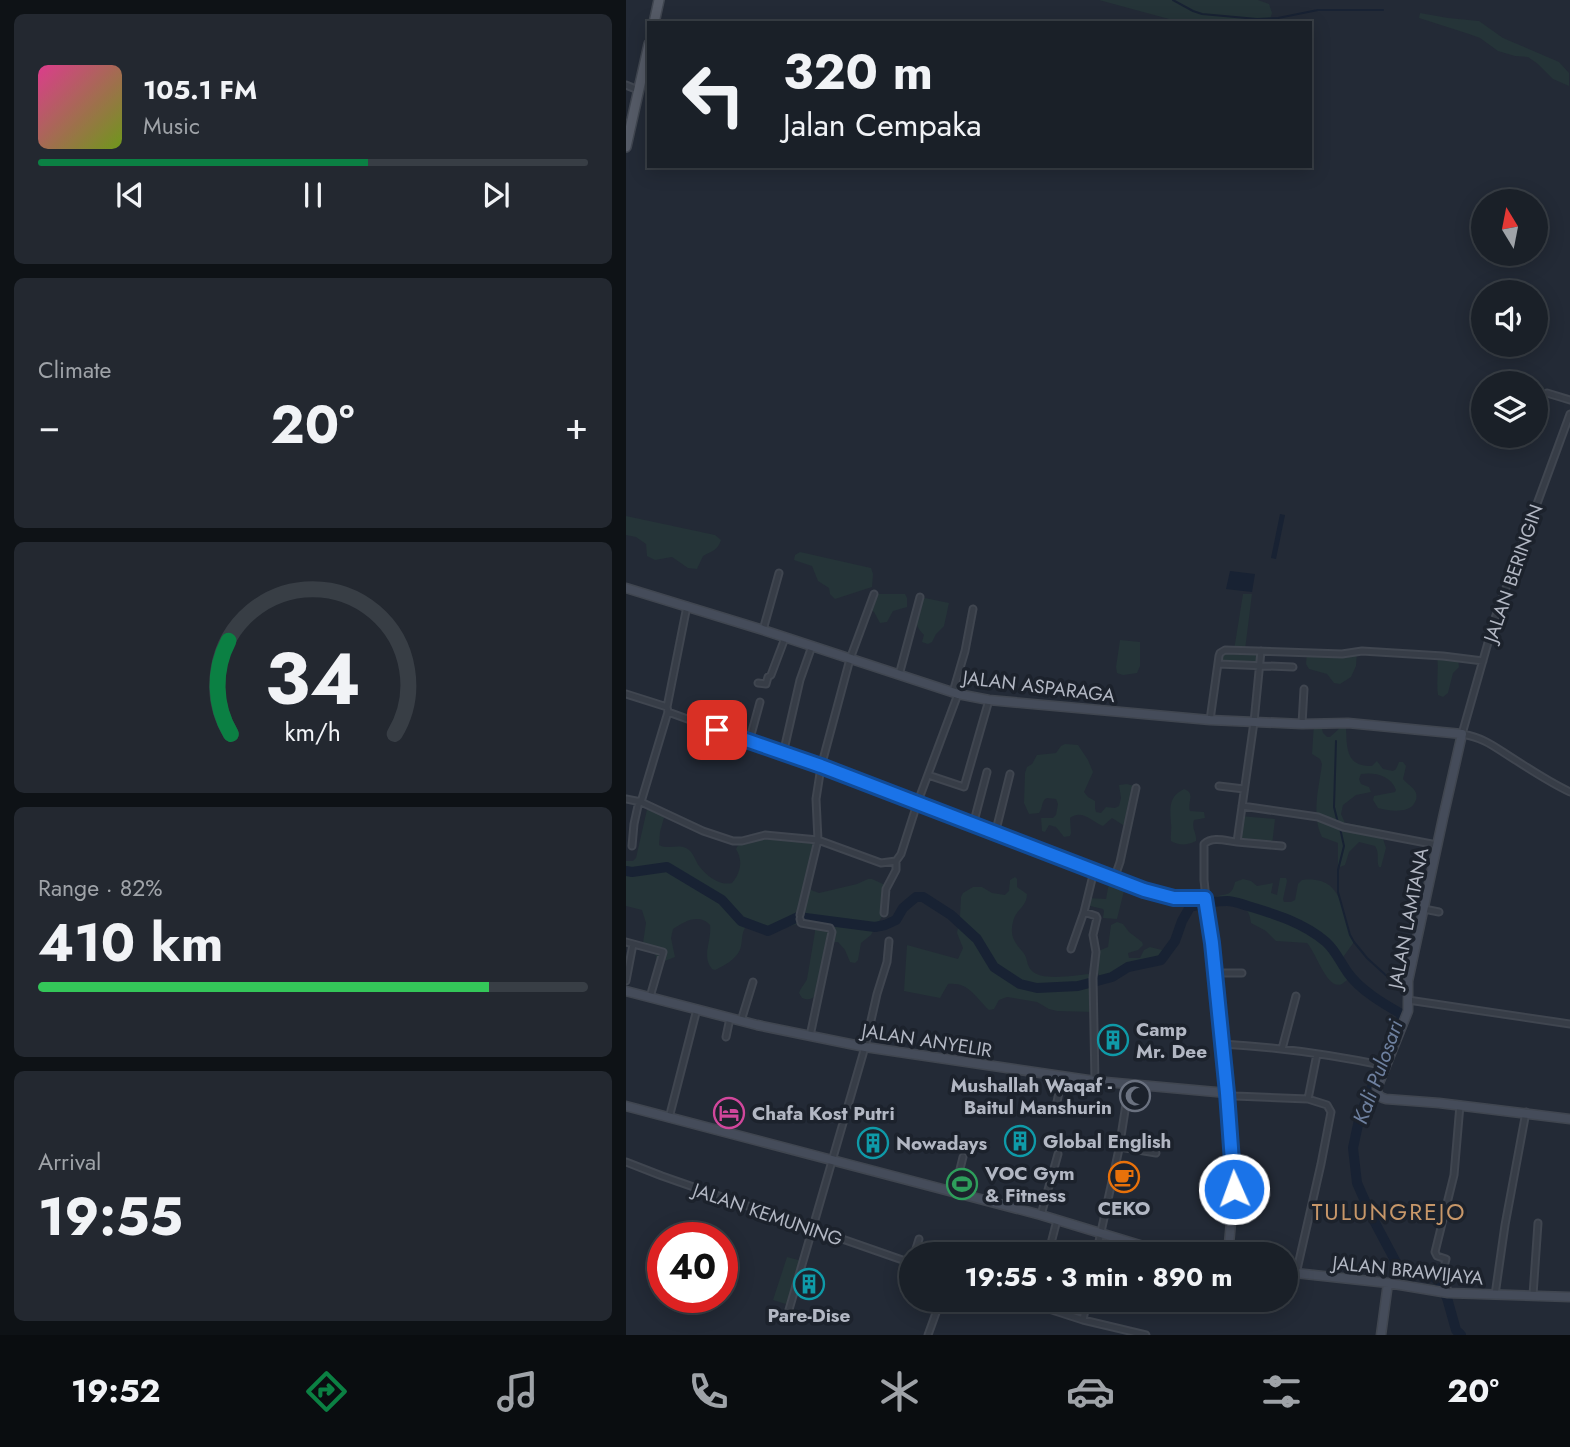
<!DOCTYPE html>
<meta charset="utf-8">
<style>
:root{--surface:#1a2028;--page:#232830;--text:#f1f3f6;--muted:#9fa3a8;--line:#383e45;--accent:#0b8043}
body{margin:0;font-family:Jost,sans-serif;background:var(--page);color:var(--text);height:100vh;display:flex;flex-direction:column;font-size:26px;white-space:nowrap}
*{box-sizing:border-box;margin:0}
p{font-size:23px;color:var(--muted)}
.icon{flex:none;width:38px;height:38px;fill:none;stroke:currentColor;stroke-width:2;stroke-linecap:round;stroke-linejoin:round}
.map{position:relative;flex:1;overflow:hidden}
.details{display:flex;flex-direction:column;gap:14px;padding:14px;background:#0e1216;width:626px}
.details>*{flex:none}
.banner{position:absolute;left:21px;top:21px;width:665px;height:147px;border-radius:0px;box-shadow:0 4px 18px #0003,0 0 0 2px var(--line);background:#1a2028;color:var(--text);overflow:hidden}
.needle{width:46px;rotate:350deg}
.controls{position:absolute;left:845px;top:189px;display:grid;gap:14px}
.controls a{display:grid;place-items:center;width:77px;height:77px;border-radius:50%;background:var(--surface);box-shadow:0 4px 18px #0003,0 0 0 2px var(--line);font-size:35px}
.speed{position:absolute;left:21px;top:1222px;display:flex;gap:14px;font-size:35px;font-weight:700;text-align:center}
.speed>*{display:grid;place-content:center;width:91px;height:91px;border-radius:50%;background:var(--surface);box-shadow:0 4px 18px #0003,0 0 0 2px var(--line);line-height:1}
.speed .limit{border:10px solid #d22;background:#fff;color:#111}
.pin{position:absolute;display:grid;place-items:center;width:60px;height:60px;color:#fff;margin:-30px;border-radius:14px;box-shadow:0 4px 10px #0006}
.me{position:absolute;width:77px;margin:-38px;rotate:358deg;stroke-linejoin:round;filter:drop-shadow(0 0 5px #0008)}
.turn{display:flex;align-items:center;gap:24px;height:147px;padding:0 21px;font-size:32px}
.turn .icon{width:91px;height:91px;stroke-width:2.5}
.turn b{display:block;font-size:49px;line-height:60px}
.big{font-size:52px;font-weight:700;line-height:1.1}
.details .widget{flex:1;display:flex;flex-direction:column;justify-content:center;gap:10px;min-width:0;padding:0 24px;border-radius:10px;background:var(--page)}
.details .dial{align-items:center;gap:0}
.dial svg{height:182px;overflow:visible;fill:none;stroke:var(--line);stroke-width:7;stroke-linecap:round;text-anchor:middle}
.dial text{fill:var(--text);stroke:none}
.song{display:flex;align-items:center;gap:21px}
.cover{width:84px;height:84px;border-radius:10px;background:linear-gradient(135deg,hsl(330 70% 55%),hsl(80 70% 35%))}
.played{height:7px;border-radius:4px;background:linear-gradient(90deg,var(--accent) 60%,var(--line) 60%)}
.keys{display:flex;justify-content:space-around;direction:ltr}
.heat{display:flex;justify-content:space-between;align-items:center;font-size:38px;direction:ltr}
.charge{height:10px;border-radius:5px;background:linear-gradient(90deg,#34c759 82%,var(--line) 0)}
.trip{position:absolute;left:273px;top:1242px;width:399px;height:70px;border-radius:35px;background:var(--surface);box-shadow:0 4px 18px #0003,0 0 0 2px var(--line);font-weight:700;line-height:70px;text-align:center}
.tabs{display:flex;height:112px;justify-content:space-around;align-items:center;background:#0a0d10;color:var(--muted)}
.tabs .icon{width:49px;height:49px}
.tabs .on{color:var(--accent)}
.tabs b{font-size:32px;color:var(--text)}
main{display:flex;flex:1;min-height:0}
.map>svg:first-child{display:block}
.green{fill:#253438}
.water{fill:#182233}
.lines{fill:none;stroke-linecap:round;stroke-linejoin:round}
.stream{stroke:#182233;stroke-width:2}
.river{stroke:#182233;stroke-width:10}
.street-casing{stroke:#404650;stroke-width:9}
.secondary-casing{stroke:#404650;stroke-width:11}
.primary-casing{stroke:#404650;stroke-width:12}
.street{stroke:#373d47;stroke-width:5}
.secondary{stroke:#454c5a;stroke-width:8}
.primary{stroke:#555b67;stroke-width:9}
.route-casing{stroke:#114b97;stroke-width:18}
.route{stroke:#1a73e8;stroke-width:12}
.labels{text-anchor:middle;stroke-width:7;stroke-linejoin:round;paint-order:stroke}
.street-label{font-size:19px;fill:#b2b7c3;stroke:#1c222c}
.poi-label{font-size:19px;font-weight:bold;fill:#b2b7c3;stroke:#1c222c;text-anchor:start}
.water-label{font-size:21px;font-style:italic;fill:#6e809f;stroke:#1c222c}
.quarter-label{font-size:23px;letter-spacing:2px;fill:#c79769;stroke:#1c222c}
</style>
<main>
<section class="details">
<div class="widget">
<div class="song"><i class="cover"></i><div><b>105.1 FM</b><p>Music</p></div></div>
<div class="played"></div>
<div class="keys"><svg class="icon" aria-label="previous" viewBox="0 0 24 24"><path d="M18 5L8 12l10 7zM5 5v14"/></svg><svg class="icon" aria-label="pause" viewBox="0 0 24 24"><path d="M8 5v14M16 5v14"/></svg><svg class="icon" aria-label="next" viewBox="0 0 24 24"><path d="M6 5l10 7-10 7zM19 5v14"/></svg></div>
</div>
<div class="widget"><p>Climate</p>
<div class="heat"><a>−</a><b class="big">20°</b><a>+</a></div>
</div>
<div class="widget dial"><svg viewBox="0 0 100 80">
<path d="M14 69A42 42 0 1 1 86 69"/>
<path d="M14 69A42 42 0 0 1 13 28" stroke="#0b8043"/>
<text x="50" y="56" font-size="32" font-weight="700">34</text>
<text x="50" y="72" font-size="11">km/h</text>
</svg></div>
<div class="widget"><p>Range · 82%</p><b class="big">410 km</b><div class="charge"></div></div>
<div class="widget"><p>Arrival</p><b class="big">19:55</b></div>
</section>
<div class="map">
<svg width="944" height="1335" viewBox="0 0 944 1335">
<rect width="100%" height="100%" fill="#232a36"/>
<path class="green" d="M473,0H632L643,4L646,13L643,22L640,23H569L543,19Z
M794,13L822,18L853,21L877,38L933,62L943,73V86L927,79L912,64L902,57L889,56L872,51L854,38L843,34L793,18Z
M0,516L89,535L95,540C92,550 86,551 77,556L71,569L62,568L46,557L29,560L21,556L20,544L10,537L0,535Z
M174,552L245,568L247,574L246,587L209,599L204,594L203,588L192,581L186,566L168,560L169,555Z
M250,594H279L281,598V607L267,611L261,622L254,623L248,612L242,608Z
M617,594H626L619,650L635,651L633,666L592,664L594,653L608,650Z
M294,597L323,603L318,626L310,634L306,642L302,644L296,642L298,635C285,623 291,613 294,597Z
M494,640L514,642V666L511,673L497,675L491,673L490,667Z
M731,651L730,666L725,677L714,684L708,683L701,674L683,669L680,664L681,652Z
M811,656L832,658L833,667L827,673L822,693L817,697L812,695C810,682 813,669 811,656Z
M688,723L695,726L697,733L701,737H704L716,726L720,727C721,746 719,767 746,766L751,761L757,769L767,771L770,769L773,762H777L780,766L777,779C781,784 786,786 789,791C791,794 791,799 789,802C784,814 762,811 752,808L747,800L748,796L769,792L770,790C765,775 748,772 735,774L733,779L735,784L743,787L745,792L730,795L717,805L715,814L719,823L754,829L760,848L755,867H753C750,860 754,853 749,846L733,842L723,852L719,865L714,867L712,864V843L696,837C685,815 693,787 696,764L694,759L686,754Z
M439,744L452,745L462,760L467,772L458,792L462,797L469,801V808L470,812L475,813L480,807L489,808L493,806L495,798L493,785L501,784L512,787V799L508,805L506,821L497,825L486,818L477,826C465,821 456,809 444,818L445,833L444,836L438,837L430,827L423,825L419,832L416,831L415,818H427L430,815L432,804L430,799L421,798C415,800 417,809 413,813L403,814L398,803L399,773L401,767L406,764L411,755L430,753L435,746Z
M558,789C570,793 561,802 564,811L578,812L579,818L568,820C565,828 571,833 570,841C562,845 553,846 545,841C544,835 546,830 545,824C544,808 542,797 558,789Z
M22,805L39,814L34,832L33,845C42,850 51,844 60,848C67,851 69,860 73,866C81,876 93,886 106,883C115,873 117,860 110,849C120,828 172,839 192,840L183,883L185,890L193,893L231,884L242,879H246L257,884L260,889L258,913L245,935L235,943L232,960L229,963L224,962L219,950L212,942H203L200,945L189,995C186,1000 182,1000 176,998L173,993C175,987 179,984 181,979L189,932V927C169,919 163,930 144,931C137,931 129,927 122,924C115,932 117,937 115,946C113,958 98,966 89,970L86,969C75,955 86,942 84,925C74,913 58,921 47,929L45,938L49,957L36,962L31,961L29,953L17,943L20,923L16,910L0,906V861H7L10,858Z
M614,816L649,819L646,845L611,842Z
M389,877L391,879V887L401,894C401,907 389,910 387,922C384,935 387,941 396,951C402,957 400,964 405,970C415,982 449,975 463,974L467,978L468,1012L431,1011L423,1009L411,1002L381,997L373,1000L368,1009L363,1010C349,997 343,982 322,984L314,998L278,991L281,945L332,959L337,948L331,933L334,916L335,897L337,893L347,887H356L366,893L379,895L383,891L384,880Z
M484,877L500,883L491,919L477,918L478,911L477,909L460,905L462,898L480,899Z
M654,878H660L661,881L657,899L658,902H665L669,900L672,884L676,880C720,875 714,914 728,942L715,960L725,977C722,979 719,982 716,984C701,991 690,952 681,943L650,941L640,931L625,923C622,895 603,914 589,900L591,896C602,894 606,895 609,882L617,879L625,881L631,886L647,883L645,893L651,895Z
M491,922L497,924L503,932L516,942L517,945L512,950L502,953L503,958H514L518,950L524,947L536,950L539,955L535,960L502,967L478,979C467,972 469,964 470,952L482,947L485,925Z
M161,1257L176,1261L163,1305L147,1300Z"/>
<path class="water" d="M654,514L659,515L650,559L645,558Z
M604,571L629,574L626,592L600,589Z"/>
<g class="lines">
<path class="stream" d="M547,0L567,11L576,14L631,19L652,18L692,10H757
M710,741L708,807L712,823
M714,828L718,846L712,870V892L724,935L728,942L741,958L776,990L778,1001"/>
<path class="river" d="M0,871L6,872L41,867L96,900L115,921L142,931L172,917L249,927L259,925L270,920L277,908L284,902L290,897H297L325,915L351,939L368,967L394,984L411,988L452,986L486,977L502,967L535,960L549,941L556,921L564,907C575,904 589,901 601,901C608,901 615,904 622,906C649,914 678,923 700,942C710,951 714,962 722,973C735,991 758,1004 777,1015L772,1026
M763,1047L734,1115L727,1148L731,1183L746,1217L772,1266L788,1274L800,1272L813,1281L821,1298L830,1330L835,1335"/>
<g class="street-casing">
<path id="street" d="M0,85L12,90
M921,393L944,400
M944,414L869,618L836,734C860,738 871,749 891,761C908,772 925,783 944,792
M137,630L153,573
M635,651L628,722L611,842C600,841 587,836 578,844V880L601,1093L609,1096L682,1099L701,1105L705,1112L695,1164L670,1274
M592,664L667,667
M273,675L294,597
M132,683L140,684L142,677L145,675L159,638
M327,692L339,651L347,609
M0,694L41,707L42,712L195,767L518,890L548,898H579
M41,707L61,606
M584,720L593,656L594,653L599,650L716,654L736,651L817,656L857,661
M676,724L678,689
M123,742L134,702
M157,754L174,680L186,646
M302,775L338,787L363,700
M593,786L618,789
M0,799L15,802L77,831L107,841H116L139,835L192,840L255,863L270,861L275,854L291,804L332,694
M15,802L42,712
M616,806L692,817L717,827L811,845
M347,825L361,772
M369,834L384,774
M611,842L656,846
M6,846L8,824L13,801
M488,879L494,862L510,788
M798,909L813,912
M458,912L470,916L471,918L467,935L470,952L467,978L469,1081
M258,913L260,889L270,870V861
M174,915L192,840L190,799L195,767L224,659L248,594
M174,919L175,923L204,928L206,932L184,1036
M0,942L37,952L24,997
M445,949L458,912L468,871
M589,973H616
M0,981L7,944
M782,1000L944,1024
M115,1021L127,982
M100,1037L104,1018
M596,1044C651,1047 706,1055 760,1066
M656,1049L670,996
M682,1099L691,1054
M430,1107L436,1077
M43,1118L71,1009
M494,1147L530,1153
M0,1162L36,1176L285,1263
M328,1193L337,1157
M415,1215L432,1154
M288,1255L293,1239
M422,1255L431,1220
M470,1255L493,1149L503,1085
M823,1293L816,1276L820,1259L811,1256L809,1252L828,1175L834,1105
M869,1295L879,1225L900,1112
M907,1295L912,1223
M395,1300L457,1320L520,1335
M160,1320L239,1047L251,994L261,962L263,941
M457,1320L461,1300
M302,1335L311,1310L319,1308L322,1300"/>
</g>
<g class="secondary-casing">
<path id="secondary" d="M0,588L137,630L332,694L363,700L584,720L676,724L722,723L836,734L817,818L782,981V1011L751,1088C751,1095 753,1097 760,1099L813,1103L944,1119
M0,991L131,1025L239,1047L469,1081L601,1093L608,1189L602,1255
M0,1106L415,1215L517,1246L556,1255
M660,1272L762,1283L822,1293L944,1297
M755,1335L762,1283"/>
</g>
<g class="primary-casing">
<path id="primary" d="M28,23L33,0
M0,147L23,44"/>
</g>
<use href="#street" class="street"/>
<use href="#secondary" class="secondary"/>
<use href="#primary" class="primary"/>
</g>
<g class="lines">
<g class="route-casing">
<path id="route" d="M91,730L195,766L518,890L548,898H579L586,943L601,1093L608,1189"/>
</g>
<use href="#route" class="route"/>
</g>
<defs>
<g id="building-ring" transform="scale(1.575)"><circle r="9.5" fill="#1c222c" stroke="#0f9aa8" stroke-width="1.5"/><path d="M-4-6H4V6H1V3H-1V6H-4ZM-2.5-4.3h1.7v1.8h-1.7ZM.8-4.3h1.7v1.8H.8ZM-2.5-1h1.7V.8h-1.7ZM.8-1h1.7V.8H.8Z" fill="#0f9aa8"/></g>
<g id="mosque-ring" transform="scale(1.575)"><circle r="9.5" fill="#1c222c" stroke="#6b7280" stroke-width="1.5"/><path d="M3.5-4.9A6 6 0 1 0 3.5 4.9A5 5 0 1 1 3.5-4.9Z" fill="#6b7280"/></g>
<g id="hotel-ring" transform="scale(1.575)"><circle r="9.5" fill="#1c222c" stroke="#d1479c" stroke-width="1.5"/><path d="M-6-4.5h1.5V1H6V5H4.5V3h-9V5H-6ZM-4 0a1.8 1.8 0 1 1 3.6 0ZM.5 0V-2.5h3Q6-2.5 6 0Z" fill="#d1479c"/></g>
<g id="cafe-ring" transform="scale(1.575)"><circle r="9.5" fill="#1c222c" stroke="#e8710a" stroke-width="1.5"/><path d="M-5.5-4.5H6V0H3Q3 3.5 0 3.5H-2.5Q-5.5 3.5-5.5 0ZM3-3.2v2h1.7v-2ZM-6 4.5H4V6H-6Z" fill="#e8710a"/></g>
<g id="stadium-ring" transform="scale(1.575)"><circle r="9.5" fill="#1c222c" stroke="#2e9e5b" stroke-width="1.5"/><path d="M0-5a6.5 5 0 1 0 0 10a6.5 5 0 1 0 0-10ZM-3.5-1.8h7v3.6h-7Z" fill="#2e9e5b"/></g>
</defs>
<g fill-rule="evenodd">
<use href="#building-ring" x="487" y="1040"/>
<use href="#mosque-ring" x="509" y="1096"/>
<use href="#hotel-ring" x="103" y="1113"/>
<use href="#building-ring" x="394" y="1141"/>
<use href="#building-ring" x="247" y="1143"/>
<use href="#cafe-ring" x="498" y="1177"/>
<use href="#stadium-ring" x="336" y="1184"/>
<use href="#building-ring" x="183" y="1284"/>
</g>
<g class="labels">
<g class="street-label">
<text transform="translate(887 573) rotate(-71)" y="7">JALAN BERINGIN</text>
<text transform="translate(413 686) rotate(7)" y="7">JALAN ASPARAGA</text>
<text transform="translate(782 918) rotate(-79)" y="7">JALAN LAMTANA</text>
<text transform="translate(301 1040) rotate(9)" y="7">JALAN ANYELIR</text>
<text transform="translate(142 1214) rotate(19)" y="7">JALAN KEMUNING</text>
<text transform="translate(782 1270) rotate(6)" y="7">JALAN BRAWIJAYA</text>
</g>
<g class="poi-label">
<text x="510" y="1036">Camp<tspan x="510" dy="22">Mr. Dee</tspan></text>
<text x="486" y="1092" text-anchor="end">Mushallah Waqaf -<tspan x="486" dy="22">Baitul Manshurin</tspan></text>
<text x="126" y="1120">Chafa Kost Putri</text>
<text x="417" y="1148">Global English</text>
<text x="270" y="1150">Nowadays</text>
<text x="359" y="1180">VOC Gym<tspan x="359" dy="22">&amp; Fitness</tspan></text>
<text x="498" y="1215" text-anchor="middle">CEKO</text>
<text x="183" y="1322" text-anchor="middle">Pare-Dise</text>
</g>
<g class="water-label">
<text transform="translate(752 1072) rotate(-70)" y="7">Kali Pulosari</text>
</g>
<g class="quarter-label">
<text x="763" y="1220">TULUNGREJO</text>
</g>
</g>
</svg>
<div class="controls">
<a><svg class="needle" viewBox="-14 -14 28 28"><path d="M0-13l5 13h-10z" fill="#e53935"/><path d="M0 13l5-13h-10z" fill="#9fa3a8"/></svg></a>
<a><svg class="icon" aria-label="sound" viewBox="0 0 24 24"><path d="M4 9h4l5-4v14l-5-4H4zM17 9q2 3 0 6"/></svg></a>
<a><svg class="icon" aria-label="layers" viewBox="0 0 24 24"><path d="M12 4l9 5-9 5-9-5zM3 14l9 5 9-5"/></svg></a>
</div>
<div class="speed"><div class="limit">40</div></div>
<div class="pin" style="left:91px;top:730px;background:#d93025"><svg class="icon" aria-label="arrive" viewBox="0 0 24 24"><path d="M6 21V4h12l-3 4 3 4H6"/></svg></div>
<svg class="me" style="left:608px;top:1189px" viewBox="-20 -20 40 40"><circle r="17" fill="#1a73e8" stroke="#fff" stroke-width="3"/><path d="M0-11L8 9 0 5-8 9z" fill="#fff"/></svg>
<div class="trip">19:55 · 3 min · 890 m</div>
<div class="banner">
<div class="turn"><svg class="icon" aria-label="left" viewBox="0 0 24 24"><path d="M17 20v-9H6M10 6l-5 5 5 5"/></svg><div><b>320 m</b>Jalan Cempaka</div></div>
</div>
</div>
</main>
<nav class="tabs">
<b>19:52</b>
<svg class="icon on" aria-label="directions" viewBox="0 0 24 24"><path d="M12 3l9 9-9 9-9-9zM9 14v-3h6M13 9l2 2-2 2"/></svg>
<svg class="icon" aria-label="music" viewBox="0 0 24 24"><path d="M9 18V5l10-2v13"/><circle cx="6" cy="18" r="3"/><circle cx="16" cy="16" r="3"/></svg>
<svg class="icon" aria-label="phone" viewBox="0 0 24 24"><path d="M5 4h4l2 5-3 2q2 4 5 5l2-3 5 2v4C11 20 4 13 5 4z"/></svg>
<svg class="icon" aria-label="climate" viewBox="0 0 24 24"><path d="M12 3v18M4 7l16 10M4 17L20 7"/></svg>
<svg class="icon" aria-label="car" viewBox="0 0 24 24"><path d="M5 17H2v-5l4-1 3-4h7l3 4 3 1v5h-3M9 17h6M6 11h13"/><circle cx="7" cy="17" r="2"/><circle cx="17" cy="17" r="2"/></svg>
<svg class="icon" aria-label="filters" viewBox="0 0 24 24"><path d="M4 7h16M4 17h16"/><circle cx="9" cy="7" r="2"/><circle cx="15" cy="17" r="2"/></svg>
<b>20°</b>
</nav>
